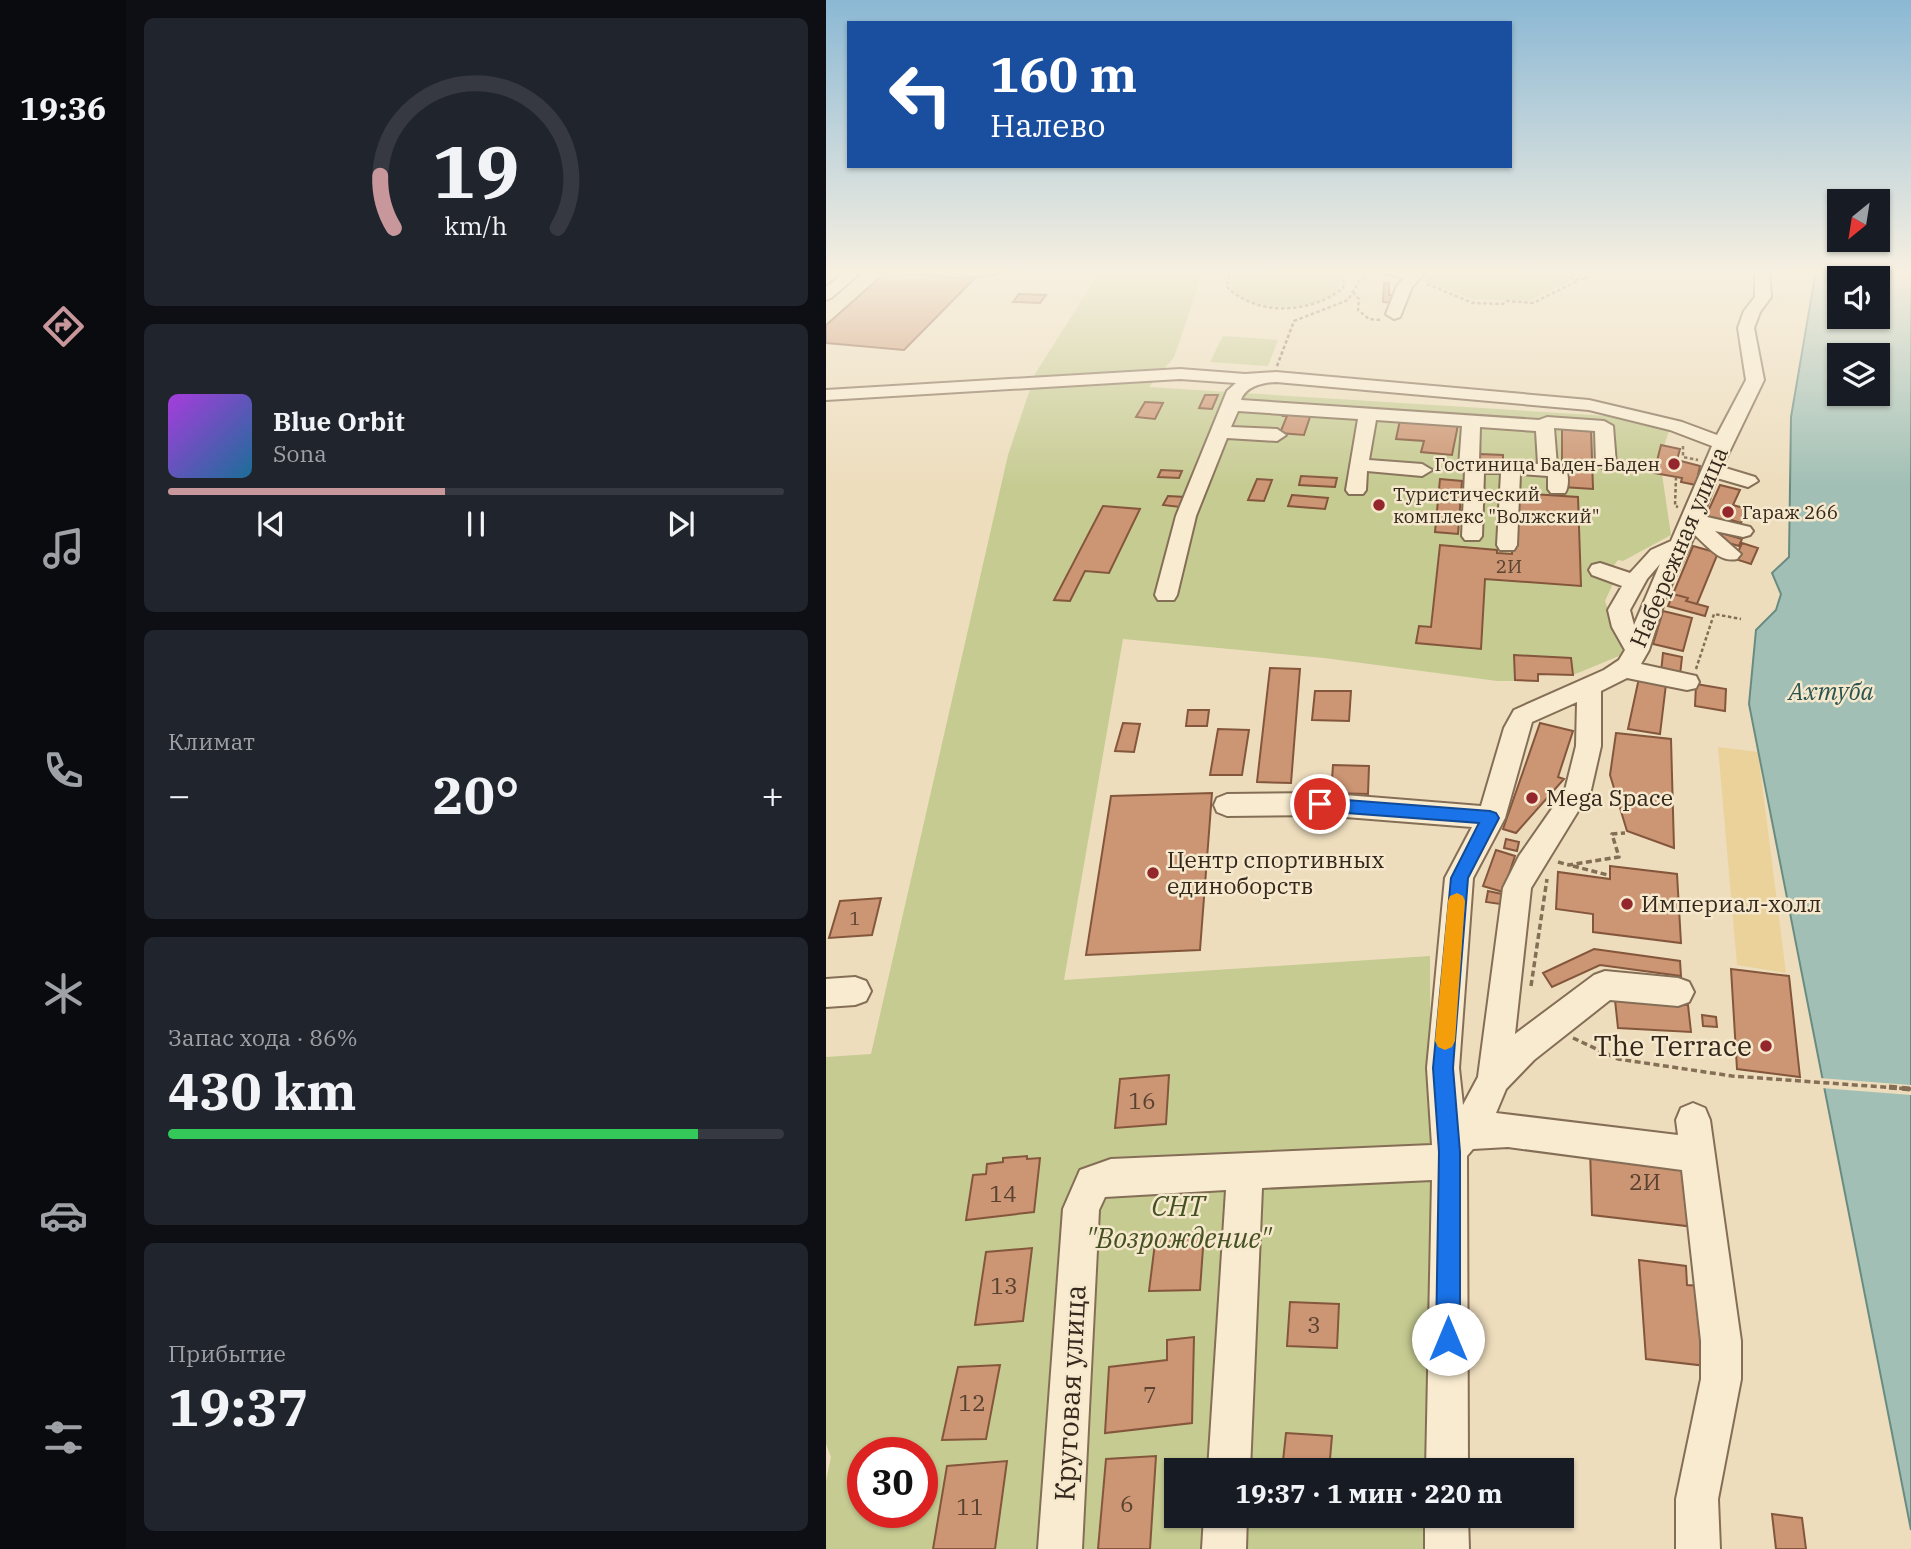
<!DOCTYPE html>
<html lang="ru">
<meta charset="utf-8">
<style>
:root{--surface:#171b24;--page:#20242c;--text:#f1f3f6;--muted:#9ea1a6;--line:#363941;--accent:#c7979b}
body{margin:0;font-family:"IBM Plex Serif",serif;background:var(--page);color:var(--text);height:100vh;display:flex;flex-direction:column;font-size:26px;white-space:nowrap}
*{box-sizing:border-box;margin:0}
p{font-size:23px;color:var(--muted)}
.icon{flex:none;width:38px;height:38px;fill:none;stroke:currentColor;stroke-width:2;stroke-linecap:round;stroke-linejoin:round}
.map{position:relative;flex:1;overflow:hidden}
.drawer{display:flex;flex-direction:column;gap:18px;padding:18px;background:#0d0f14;width:700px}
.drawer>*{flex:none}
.banner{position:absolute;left:21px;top:21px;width:665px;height:147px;border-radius:0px;box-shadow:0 2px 5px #0004;background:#1a4fa0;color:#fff;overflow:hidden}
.needle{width:46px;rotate:210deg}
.tools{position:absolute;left:1001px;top:189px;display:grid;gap:14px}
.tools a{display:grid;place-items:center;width:63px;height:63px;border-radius:0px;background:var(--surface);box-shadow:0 2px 5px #0004;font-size:35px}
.speed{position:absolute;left:21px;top:1437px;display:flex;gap:14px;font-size:35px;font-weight:700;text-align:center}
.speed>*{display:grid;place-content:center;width:91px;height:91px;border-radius:50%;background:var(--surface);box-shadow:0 2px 5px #0004;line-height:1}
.speed .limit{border:10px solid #d22;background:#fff;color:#111}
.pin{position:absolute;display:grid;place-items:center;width:60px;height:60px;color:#fff;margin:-30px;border:4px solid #fff;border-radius:50%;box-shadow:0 2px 7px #0007}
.me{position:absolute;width:77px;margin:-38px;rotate:0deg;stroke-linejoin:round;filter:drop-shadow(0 0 5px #0008)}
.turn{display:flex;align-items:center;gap:24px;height:147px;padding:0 28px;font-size:32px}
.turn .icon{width:91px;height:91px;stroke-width:2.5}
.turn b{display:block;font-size:49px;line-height:60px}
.big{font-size:52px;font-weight:700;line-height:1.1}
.drawer .card{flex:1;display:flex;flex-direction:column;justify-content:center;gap:10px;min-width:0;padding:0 24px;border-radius:10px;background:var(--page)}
.drawer .dial{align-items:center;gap:0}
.dial svg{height:182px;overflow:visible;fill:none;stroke:var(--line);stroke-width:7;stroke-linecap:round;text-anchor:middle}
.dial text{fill:var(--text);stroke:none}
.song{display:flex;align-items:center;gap:21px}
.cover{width:84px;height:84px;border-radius:10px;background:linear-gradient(135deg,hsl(280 70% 55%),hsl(200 70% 35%))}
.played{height:7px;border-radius:4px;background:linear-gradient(90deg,var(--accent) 45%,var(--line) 45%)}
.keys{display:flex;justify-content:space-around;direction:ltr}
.heat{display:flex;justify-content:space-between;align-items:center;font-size:38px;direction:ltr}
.charge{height:10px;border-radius:5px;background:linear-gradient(90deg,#34c759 86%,var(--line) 0)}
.trip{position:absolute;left:338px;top:1458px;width:410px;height:70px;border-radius:0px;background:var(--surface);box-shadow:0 2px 5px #0004;font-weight:700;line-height:70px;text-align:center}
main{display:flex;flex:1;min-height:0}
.tab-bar{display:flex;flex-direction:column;width:126px;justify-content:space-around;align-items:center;background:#090b0e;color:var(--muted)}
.tab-bar .icon{width:49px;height:49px}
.tab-bar .selected{color:var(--accent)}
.tab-bar b{font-size:32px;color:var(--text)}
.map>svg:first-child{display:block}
.green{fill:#c6cb92;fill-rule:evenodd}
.sand{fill:#ead29a}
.water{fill:#a1bfb5;stroke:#698c82;stroke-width:2;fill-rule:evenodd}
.pier{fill:#edddbd}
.building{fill:#cc9573;stroke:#84573c;stroke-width:2}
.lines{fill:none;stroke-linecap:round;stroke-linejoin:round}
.minor-casing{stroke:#856e56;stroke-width:4}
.path-far2{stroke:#856e56;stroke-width:2.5;stroke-dasharray:3.5 2.5;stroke-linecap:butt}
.path-far1{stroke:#856e56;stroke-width:3.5;stroke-dasharray:6 3.5;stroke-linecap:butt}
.path{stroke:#856e56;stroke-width:5;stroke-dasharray:8 5;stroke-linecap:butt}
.minor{fill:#f8ebd0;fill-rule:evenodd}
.route{fill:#1a73e8;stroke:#114b97;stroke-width:2}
.slow{fill:#f59e0b}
.poi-dot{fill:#94272b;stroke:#f5e8cd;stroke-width:2.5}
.labels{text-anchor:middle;stroke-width:5;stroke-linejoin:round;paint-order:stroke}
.far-poi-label{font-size:19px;fill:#34271b;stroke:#f5e8cd;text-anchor:start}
.number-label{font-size:19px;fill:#5a4231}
.street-label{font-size:23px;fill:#34271b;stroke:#f5e8cd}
.poi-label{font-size:23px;fill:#34271b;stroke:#f5e8cd;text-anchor:start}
.near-number-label{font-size:23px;fill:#5a4231}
.water-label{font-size:24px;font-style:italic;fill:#2a5450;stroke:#f5e8cd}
.near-poi-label{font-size:28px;fill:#34271b;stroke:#f5e8cd;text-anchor:end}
.near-park-label{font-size:28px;font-style:italic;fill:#465122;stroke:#f5e8cd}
.near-street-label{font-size:28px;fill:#34271b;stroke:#f5e8cd}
</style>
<main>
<nav class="tab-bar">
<b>19:36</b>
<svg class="icon selected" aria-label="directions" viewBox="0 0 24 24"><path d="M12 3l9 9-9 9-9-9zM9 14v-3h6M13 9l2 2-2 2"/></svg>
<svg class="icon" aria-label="music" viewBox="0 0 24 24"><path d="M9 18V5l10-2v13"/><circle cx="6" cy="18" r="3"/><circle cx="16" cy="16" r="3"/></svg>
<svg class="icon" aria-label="phone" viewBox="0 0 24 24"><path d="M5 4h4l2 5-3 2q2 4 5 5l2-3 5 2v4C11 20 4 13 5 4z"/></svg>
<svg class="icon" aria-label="climate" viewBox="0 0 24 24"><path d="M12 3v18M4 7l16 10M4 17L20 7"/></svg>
<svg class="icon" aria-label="car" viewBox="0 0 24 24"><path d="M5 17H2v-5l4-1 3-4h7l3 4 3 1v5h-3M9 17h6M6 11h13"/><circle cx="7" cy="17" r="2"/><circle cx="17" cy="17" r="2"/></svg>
<svg class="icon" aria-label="filters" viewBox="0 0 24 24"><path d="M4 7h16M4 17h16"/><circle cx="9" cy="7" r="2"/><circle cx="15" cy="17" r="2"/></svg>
</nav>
<section class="drawer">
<div class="card dial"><svg viewBox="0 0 100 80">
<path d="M14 69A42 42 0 1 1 86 69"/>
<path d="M14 69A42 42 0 0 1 8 46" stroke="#c7979b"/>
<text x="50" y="56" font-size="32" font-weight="700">19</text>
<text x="50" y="72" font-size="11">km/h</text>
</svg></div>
<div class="card">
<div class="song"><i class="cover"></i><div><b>Blue Orbit</b><p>Sona</p></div></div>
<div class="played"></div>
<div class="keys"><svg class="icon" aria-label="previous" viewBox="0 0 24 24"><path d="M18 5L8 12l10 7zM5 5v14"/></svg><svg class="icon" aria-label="pause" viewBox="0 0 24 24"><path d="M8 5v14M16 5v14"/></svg><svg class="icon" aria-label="next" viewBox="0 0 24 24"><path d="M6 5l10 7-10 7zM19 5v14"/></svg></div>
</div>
<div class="card"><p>Климат</p>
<div class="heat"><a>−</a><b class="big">20°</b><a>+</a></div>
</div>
<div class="card"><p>Запас хода · 86%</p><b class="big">430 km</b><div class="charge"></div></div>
<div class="card"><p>Прибытие</p><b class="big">19:37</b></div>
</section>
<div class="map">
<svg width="1085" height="1549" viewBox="0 0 1085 1549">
<rect width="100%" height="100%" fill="#edddbd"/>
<path class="green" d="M275,270H378L348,357L323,387L799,417L844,428L838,446H835L828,473L836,474L845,535L797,561L792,560L786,568L793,571L779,601L798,654L747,675L712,674V681H671L498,658L297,639L238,980L604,956L605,1335L600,1470H350V1516H599L600,1549H0V1481L5,1457L0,1444V1057L45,1054L182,455L209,374ZM37,1452H96V1512H37Z
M409,270H516L512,289C496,313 419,313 404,287Z
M610,270H746L747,271L740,275L742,282L702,301L647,299L599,281Z
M397,336L452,340L442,366L384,362Z"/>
<path class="sand" d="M892,747L932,752L960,973L911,965Z"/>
<path class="water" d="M990,270H1085V1530L923,704L930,630L950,610L955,594L946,573L963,557L965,417ZM1013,278H1052V317H1013ZM1013,355H1052V394H1013Z"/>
<path class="pier" d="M993,1078L1085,1085V1095L995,1088Z"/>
<path class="building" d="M60,272L148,279L78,350L0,343V325Z
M558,283H563V295H569V303L557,302Z
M193,294L220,295L214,303L187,302Z
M379,395H392L386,409L373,408Z
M319,402L337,403L329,419L310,417Z
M459,412L485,414L478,435L454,433L461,416H457Z
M574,420L632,425L626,455L595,452L598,441L570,439Z
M736,427L765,429L767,489L736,487Z
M835,445L854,449L851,460L874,466L870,485L855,482L856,478L828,473Z
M654,454L677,455V463L654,462Z
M335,470L356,471L353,478L332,477Z
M475,476L511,478L509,487L473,485Z
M431,479L446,480L438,501L422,500Z
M614,479L636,481L632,534L609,532Z
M894,485L914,490L907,505L921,509L915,523L902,519L901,523L879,518Z
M689,493L752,497L755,586L659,579L655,649L590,643L593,626L605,627L614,545L671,550V553L686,554Z
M466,495L502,498L499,509L462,506Z
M342,496L359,497L354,507L337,505Z
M277,506L314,509L283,573L259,571L244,601L228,600Z
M895,533L916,539L913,546L892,540Z
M916,543L932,548L925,564L909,559Z
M867,546L892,553L871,604L860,601L862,598L847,594Z
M847,594L862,598L860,601L882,607L879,616L842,606Z
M837,611L866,618L857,651L827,644Z
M837,653L856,657L854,675L835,672Z
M688,655L745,658L747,675L712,674V681L689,680Z
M444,668L474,669L465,783L431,782Z
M813,678L840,684L834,734L802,729Z
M870,684L900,689L899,711L869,706Z
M489,691H525L523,721L486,720Z
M362,710H383L381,726H360Z
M297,723L314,724L308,752L289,751Z
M714,723L747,731L732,777L738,779L690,833L677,829Z
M392,729L423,730L416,775H384Z
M790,733L845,739L848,848L801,831L784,775Z
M507,765L543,766L542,794L505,793Z
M386,793L374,950L260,955L285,796Z
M680,839L693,842L691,851L678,848Z
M670,850L689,856L677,892L657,886Z
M784,866L851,874L855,943L767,932V914L730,909L732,872L784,879Z
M662,891L676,894L674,904L660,902Z
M55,898L46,935L3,938L14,901Z
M768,949L854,961L855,976L774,965L726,987L717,973Z
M905,969L963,976L974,1077L911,1069Z
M789,1000L862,1005L865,1032L792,1028Z
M876,1015L890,1017L891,1027L877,1026Z
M343,1075L340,1124L289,1128L294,1079Z
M764,1149L862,1159L869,1227L766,1215Z
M201,1156V1159L214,1158L208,1212L140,1220L147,1175L160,1174L161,1164L177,1162V1158Z
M378,1234L374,1290L323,1291L330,1235Z
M206,1248L197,1321L149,1325L160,1252Z
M813,1260L860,1266L861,1285L875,1286L881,1366L820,1359Z
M464,1302L513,1304L511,1348L461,1346Z
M368,1337L366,1423L279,1433L283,1367L341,1360V1340Z
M174,1365L160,1439L116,1440L132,1367Z
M460,1433L506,1436L503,1470H456Z
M330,1456L324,1549H272L280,1459Z
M181,1461L169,1549H107L121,1466Z
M946,1514L976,1518L980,1549H950Z"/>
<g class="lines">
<g class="minor-casing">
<path id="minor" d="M22,270H38L5,298L0,300V287Z
M124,270H176C167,278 133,278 124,270Z
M556,270H601L586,287L574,317L568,319L560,314L571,286L578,278L558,273Z
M929,270H943L945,297L934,312L928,328L938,380L896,467L929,477L932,481L922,487L891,478L877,516L924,527L927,531L924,535L917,537L889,531L915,554L911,559C894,563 881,546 869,535L841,594L823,650L815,664L870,676L873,682L870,688L861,690L801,678L775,691V746L765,790L705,888L689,1034L768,975L779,971L852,978L863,982L868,992L863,1002L852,1006L784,1000L708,1060L680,1089L670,1113L852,1135L850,1120L855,1108L867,1103L879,1108L884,1120L915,1341V1379L892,1499L894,1549H850V1499L875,1379V1341L856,1170L682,1147L647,1149L641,1156L642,1470H600L606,1180L436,1188L424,1470H382L400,1190L279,1197L273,1210L256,1549H212L237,1209L254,1170L285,1159L606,1145L601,1068L619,878L646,827L494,815L401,816L391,812L388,805L391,798L401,794L494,793L655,806L678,728L688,710L778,670L793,660L799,650L786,627L782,610L796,586L766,575L763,570L766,565L774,563L804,573L825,550L845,541L886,446L844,430L763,410L450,382C436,383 420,386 415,400L713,420L721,417L778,421L787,426L790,464L780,470L770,464L769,431L728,428L731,466L739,468C743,474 743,487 739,493H725L722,489V476L694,474L691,545L688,550H674L671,545L675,473H658L656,536L653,540H639L636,536L639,471L633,466L636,426L550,420L543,460L596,464L606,470L596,476L541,471L540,490L537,494H523L520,490L532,419L412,411L405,427L451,429L460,435L451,441L401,438L370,516L351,595L348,600H332L329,595L350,516L401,391L410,383L354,379L0,400V390L354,369L419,374L450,372L763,400L856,422L891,435L920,380L912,328L918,311L929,297ZM654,427L710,431L712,464L653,461ZM834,564L808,625L804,610L821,579ZM751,702L750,746L739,790L693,856L677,888L652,1077L637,1105L633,1068L647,878L679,818L706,722Z
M29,977L40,981L45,991L40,1001L29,1005L0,1007V979Z
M378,1516H421L420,1549H376Z
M599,1516H642L643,1549H599Z"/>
</g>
<path class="path-far2" d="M406,270L400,286C430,317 485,314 517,288L518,270
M747,274H755L761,278L748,280L744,276Z
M601,284L647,303L677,304L681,301L707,303L753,280
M527,292L533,299L532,310L543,319L555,320
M451,366L468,321L522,300L534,280L545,270
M857,446V457L872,460
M850,477L849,506L852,507
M870,669L888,614L915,619"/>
<path class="path-far1" d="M732,862L743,865L793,857L786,834L799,833
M747,866L782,875
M705,986L721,879
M747,1038L792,1059L906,1076L1085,1089"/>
<path class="path" d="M1063,1087L1085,1089"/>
<use href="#minor" class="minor"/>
</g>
<linearGradient id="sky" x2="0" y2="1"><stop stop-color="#8bb8d4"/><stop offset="0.56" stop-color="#f7f0e1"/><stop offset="1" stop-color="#f7f0e1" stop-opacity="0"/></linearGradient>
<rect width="1085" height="486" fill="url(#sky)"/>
<path class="route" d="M494,798L664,811L670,813L673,818L642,878L629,1041L627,1068L634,1152V1339L630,1348L622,1351L614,1348L610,1339L613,1152L607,1068L625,878L653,823L494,811L486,804Z"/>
<path class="slow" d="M631,893L637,896L639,901L629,1041L626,1047L619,1050L612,1047L609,1041L622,901L624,896Z"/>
<g class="poi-dot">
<circle cx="848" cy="464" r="7"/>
<circle cx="553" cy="505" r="7"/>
<circle cx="902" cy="512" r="7"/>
<circle cx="706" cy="798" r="7"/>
<circle cx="327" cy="873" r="7"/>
<circle cx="801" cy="904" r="7"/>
<circle cx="940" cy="1046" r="7"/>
</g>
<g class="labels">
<g class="far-poi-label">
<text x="834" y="471" text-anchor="end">Гостиница Баден-Баден</text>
<text x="567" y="501">Туристический<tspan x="567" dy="22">комплекс "Волжский"</tspan></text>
<text x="916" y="519">Гараж 266</text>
</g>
<g class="number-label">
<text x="683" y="573">2И</text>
<text x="29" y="925">1</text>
</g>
<g class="street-label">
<text transform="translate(853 547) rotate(-67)" y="8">Набережная улица</text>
</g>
<g class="poi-label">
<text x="720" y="806">Mega Space</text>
<text x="341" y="868">Центр спортивных<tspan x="341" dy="26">единоборств</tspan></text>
<text x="815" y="912">Империал-холл</text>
</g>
<g class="near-number-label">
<text x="316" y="1109">16</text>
<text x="819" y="1190">2И</text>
<text x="177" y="1202">14</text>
<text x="178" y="1294">13</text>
<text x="488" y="1333">3</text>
<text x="324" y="1403">7</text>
<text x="146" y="1411">12</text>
<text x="301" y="1512">6</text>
<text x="144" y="1515">11</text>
</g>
<g class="water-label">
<text x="1005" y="700">Ахтуба</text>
</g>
<g class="near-poi-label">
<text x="926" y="1056">The Terrace</text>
</g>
<g class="near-park-label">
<text x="352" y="1216">СНТ<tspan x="352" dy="32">"Возрождение"</tspan></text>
</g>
<g class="near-street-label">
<text transform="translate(244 1393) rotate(-87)" y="10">Круговая улица</text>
</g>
</g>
</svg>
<div class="tools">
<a><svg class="needle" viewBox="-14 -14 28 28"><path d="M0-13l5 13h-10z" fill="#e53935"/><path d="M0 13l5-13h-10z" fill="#9ea1a6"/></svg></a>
<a><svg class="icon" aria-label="sound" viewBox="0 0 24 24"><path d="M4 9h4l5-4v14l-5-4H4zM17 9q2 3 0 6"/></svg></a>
<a><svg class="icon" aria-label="layers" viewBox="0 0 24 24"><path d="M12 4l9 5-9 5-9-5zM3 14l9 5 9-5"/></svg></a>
</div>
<div class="speed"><div class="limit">30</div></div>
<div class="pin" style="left:494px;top:804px;background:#d93025"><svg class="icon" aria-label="arrive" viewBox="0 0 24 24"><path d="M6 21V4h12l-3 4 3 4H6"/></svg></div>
<svg class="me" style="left:622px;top:1339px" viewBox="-20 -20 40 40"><circle r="19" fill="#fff"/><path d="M0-13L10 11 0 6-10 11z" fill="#1a73e8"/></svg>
<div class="trip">19:37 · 1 мин · 220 m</div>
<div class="banner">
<div class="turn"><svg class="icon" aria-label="left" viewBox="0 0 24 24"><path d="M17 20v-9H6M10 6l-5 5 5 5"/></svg><div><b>160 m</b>Налево</div></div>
</div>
</div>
</main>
